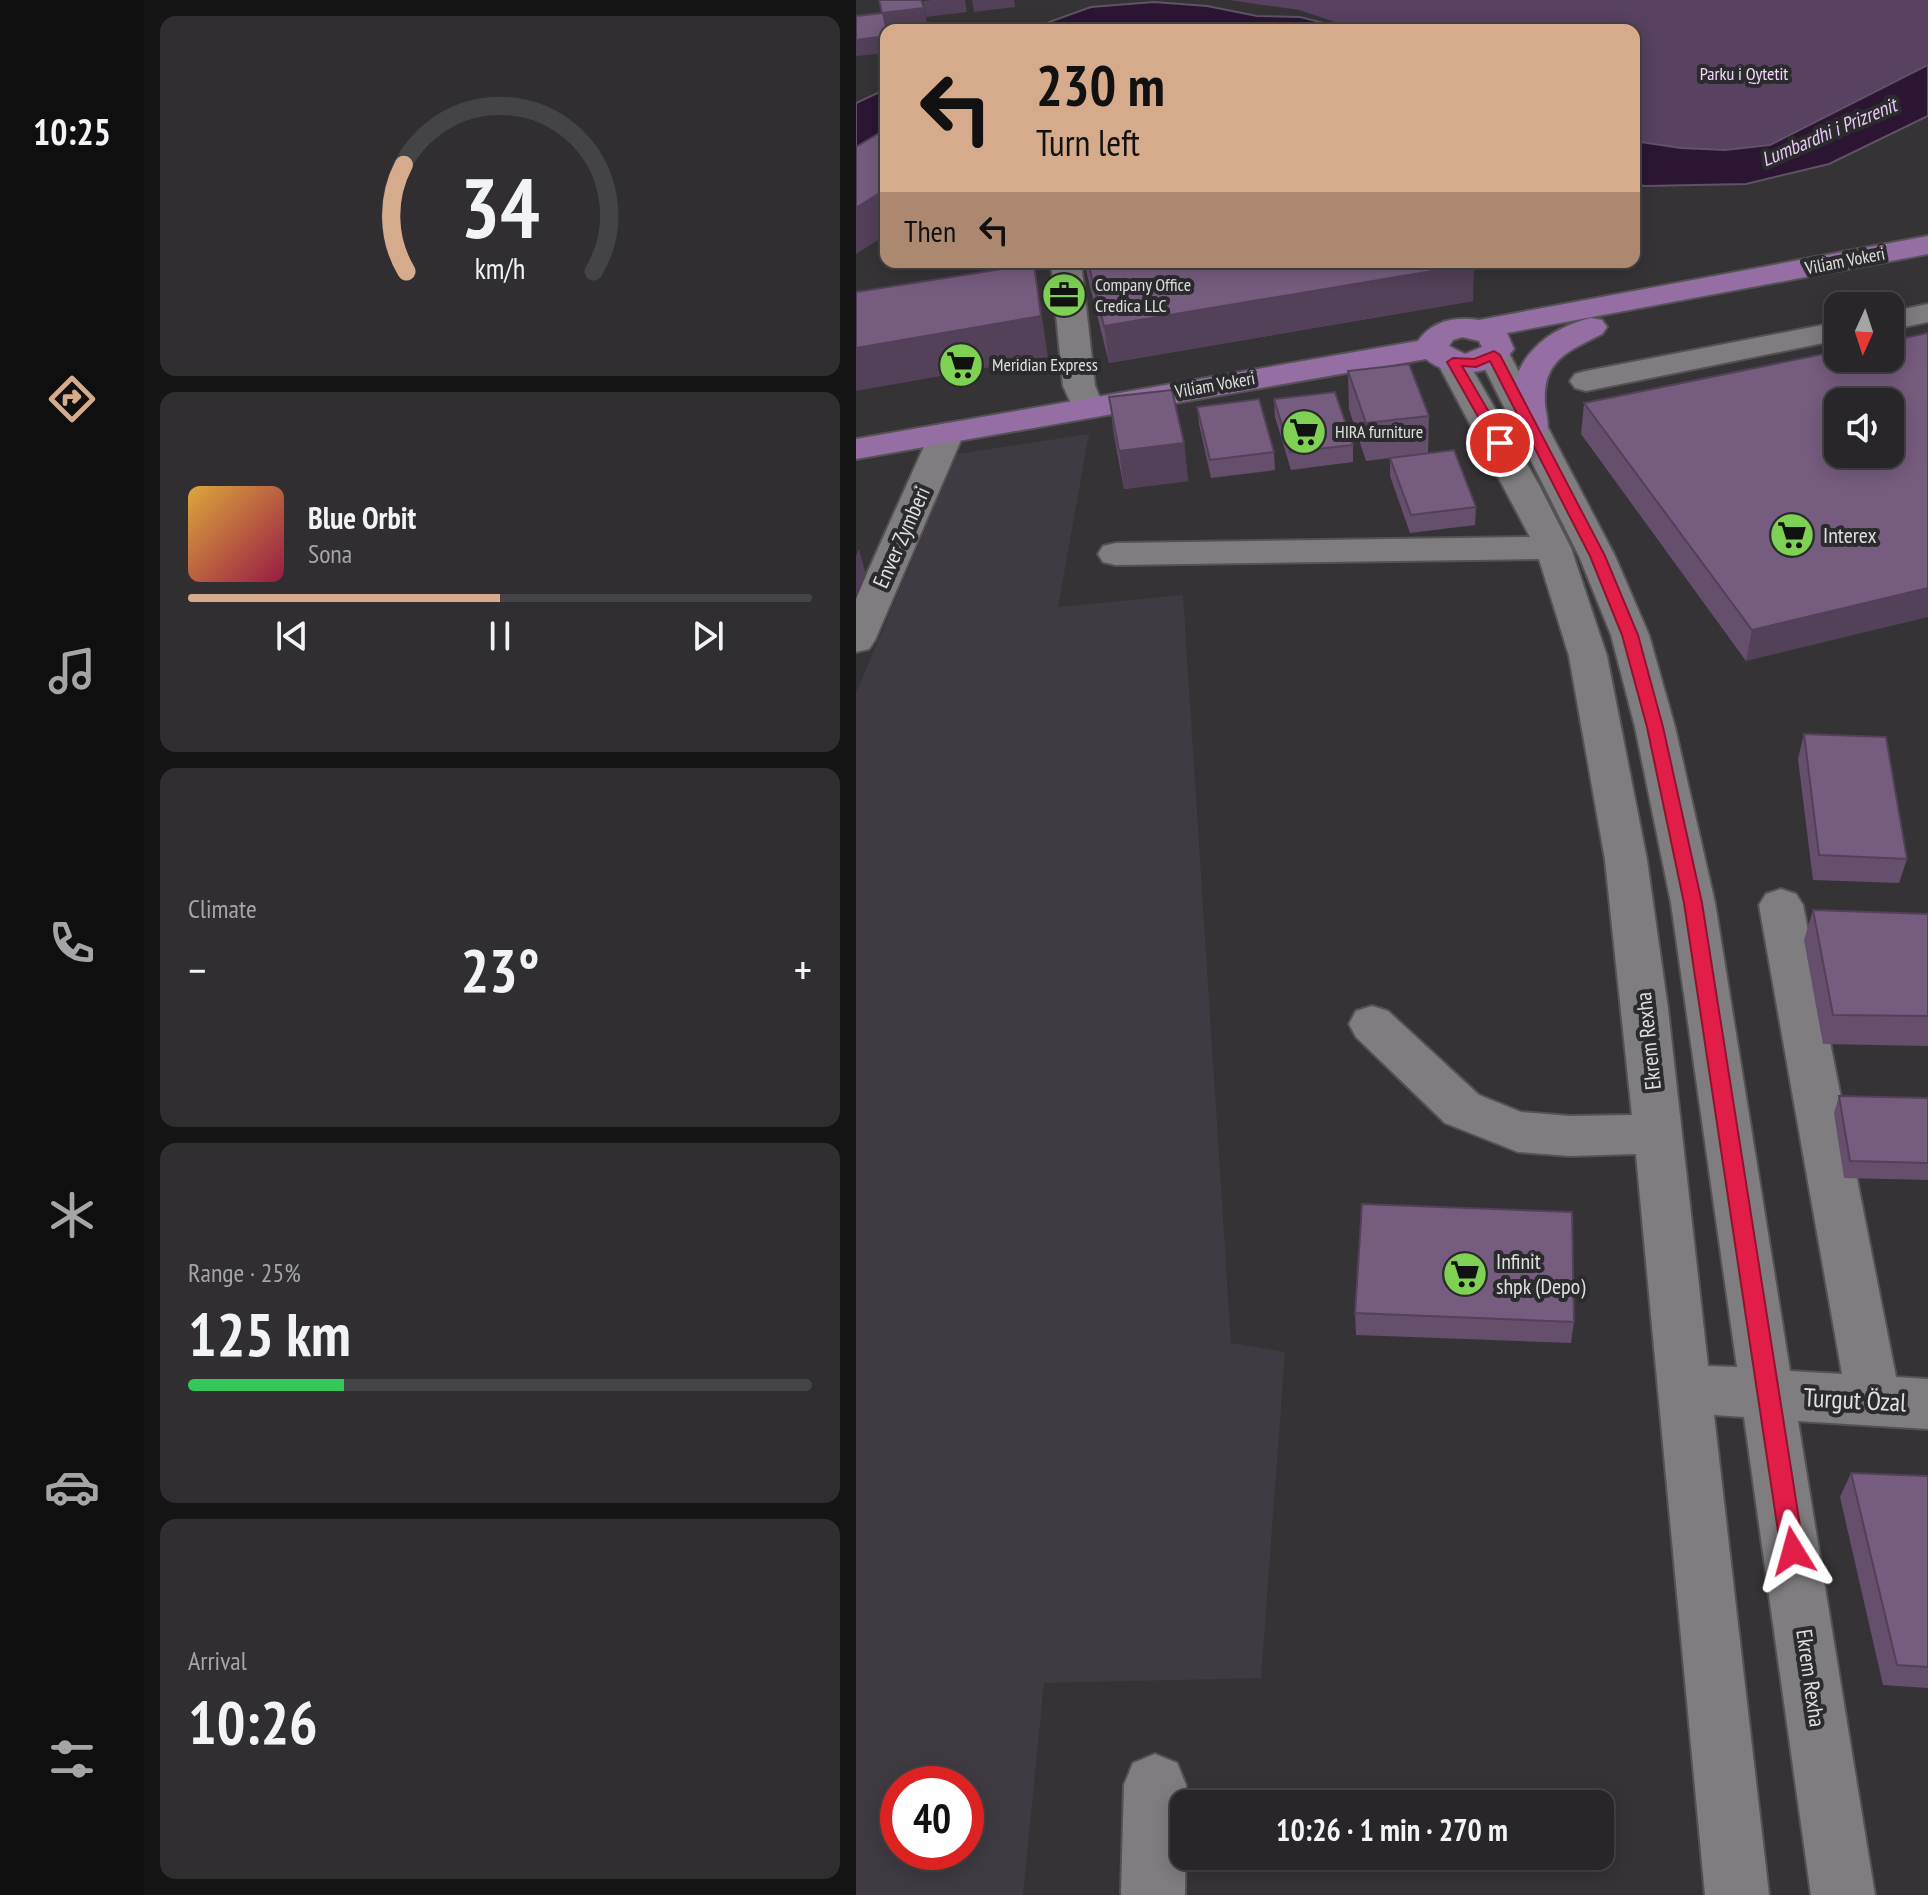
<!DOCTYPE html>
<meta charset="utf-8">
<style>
:root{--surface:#282628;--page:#302e30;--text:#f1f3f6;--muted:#a5a5a8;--line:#444345;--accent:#d6ab8b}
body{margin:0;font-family:"PT Sans Narrow",sans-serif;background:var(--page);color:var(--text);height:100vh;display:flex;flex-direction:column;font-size:30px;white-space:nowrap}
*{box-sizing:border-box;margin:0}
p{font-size:26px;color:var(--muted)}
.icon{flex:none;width:44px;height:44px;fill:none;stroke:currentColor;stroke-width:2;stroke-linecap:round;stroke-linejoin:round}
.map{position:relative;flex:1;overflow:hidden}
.drawer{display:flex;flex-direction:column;gap:16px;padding:16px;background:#161516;width:712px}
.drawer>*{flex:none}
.top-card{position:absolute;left:24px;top:24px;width:760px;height:244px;border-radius:16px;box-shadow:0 4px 20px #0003,0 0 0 2px var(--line);background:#d6ab8b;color:#111;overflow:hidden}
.needle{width:52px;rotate:183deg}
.buttons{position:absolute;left:968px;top:292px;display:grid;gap:16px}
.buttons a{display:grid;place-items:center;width:80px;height:80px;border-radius:16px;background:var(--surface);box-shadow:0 4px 20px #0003,0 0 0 2px var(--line);font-size:40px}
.speed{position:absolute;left:24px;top:1766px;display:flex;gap:16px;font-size:40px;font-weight:700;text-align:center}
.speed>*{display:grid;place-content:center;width:104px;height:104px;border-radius:50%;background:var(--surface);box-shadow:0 4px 20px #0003,0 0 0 2px var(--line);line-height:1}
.speed .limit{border:12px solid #d22;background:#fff;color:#111}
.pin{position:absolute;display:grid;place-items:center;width:68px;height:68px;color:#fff;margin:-34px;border:4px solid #fff;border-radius:50%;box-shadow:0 2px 8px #0007}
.me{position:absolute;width:88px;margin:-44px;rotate:352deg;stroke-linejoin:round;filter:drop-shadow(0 0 6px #0008)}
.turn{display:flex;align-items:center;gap:28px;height:168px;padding:0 24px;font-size:36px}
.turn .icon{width:104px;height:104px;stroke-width:2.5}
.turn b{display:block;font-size:56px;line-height:68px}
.then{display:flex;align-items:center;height:76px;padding:0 24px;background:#0003;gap:16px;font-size:30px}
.big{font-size:60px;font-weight:800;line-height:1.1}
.drawer .widget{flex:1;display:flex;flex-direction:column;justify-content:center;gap:12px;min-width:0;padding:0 28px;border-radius:16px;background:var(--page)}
.drawer .dial{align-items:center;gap:0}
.dial svg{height:208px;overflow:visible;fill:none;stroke:var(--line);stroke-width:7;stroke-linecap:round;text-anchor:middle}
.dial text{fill:var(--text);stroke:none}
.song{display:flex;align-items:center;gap:24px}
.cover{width:96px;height:96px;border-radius:12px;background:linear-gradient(135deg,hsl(40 70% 55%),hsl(340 70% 35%))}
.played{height:8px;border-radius:4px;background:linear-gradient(90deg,var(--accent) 50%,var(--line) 50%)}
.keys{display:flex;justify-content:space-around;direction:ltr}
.heat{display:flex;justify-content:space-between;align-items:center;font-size:44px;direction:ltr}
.charge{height:12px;border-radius:6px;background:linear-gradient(90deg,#34c759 25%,var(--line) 0)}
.trip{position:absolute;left:314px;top:1790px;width:444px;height:80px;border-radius:16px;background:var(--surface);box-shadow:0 4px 20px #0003,0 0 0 2px var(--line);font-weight:800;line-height:80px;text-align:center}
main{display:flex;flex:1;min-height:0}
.dock{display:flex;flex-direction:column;width:144px;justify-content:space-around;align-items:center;background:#100f10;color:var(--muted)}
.dock .icon{width:56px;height:56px}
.dock .active{color:var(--accent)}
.dock b{font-size:36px;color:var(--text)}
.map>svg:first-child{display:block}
.built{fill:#403a42;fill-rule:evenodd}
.green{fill:#584161}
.water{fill:#2b1533;stroke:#615267;stroke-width:2}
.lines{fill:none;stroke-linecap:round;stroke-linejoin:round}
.minor-casing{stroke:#545255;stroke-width:4}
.major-casing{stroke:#545255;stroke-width:4}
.minor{fill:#7f7d80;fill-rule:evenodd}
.major{fill:#956ea3;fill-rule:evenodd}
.wall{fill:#654f6d}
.shaded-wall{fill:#534059}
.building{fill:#765c7f;stroke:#534059;stroke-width:2;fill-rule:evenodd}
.route{fill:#e11d48;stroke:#92132f;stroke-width:2}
.labels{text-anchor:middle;stroke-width:8;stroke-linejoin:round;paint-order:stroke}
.far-park-label{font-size:18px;fill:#f3d9fd;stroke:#2b2a2c}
.far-street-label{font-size:18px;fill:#e0dfe1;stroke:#2b2a2c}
.far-poi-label{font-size:18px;fill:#e0dfe1;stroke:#2b2a2c;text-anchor:start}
.far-water-label{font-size:20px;font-style:italic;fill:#eac8f8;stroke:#2b2a2c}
.poi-label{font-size:22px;fill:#e0dfe1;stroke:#2b2a2c;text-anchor:start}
.street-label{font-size:22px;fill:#e0dfe1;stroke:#2b2a2c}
.near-street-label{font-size:26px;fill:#e0dfe1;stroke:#2b2a2c}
</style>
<main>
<nav class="dock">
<b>10:25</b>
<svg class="icon active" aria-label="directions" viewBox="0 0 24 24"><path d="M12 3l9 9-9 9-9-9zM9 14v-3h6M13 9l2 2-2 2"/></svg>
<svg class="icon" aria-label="music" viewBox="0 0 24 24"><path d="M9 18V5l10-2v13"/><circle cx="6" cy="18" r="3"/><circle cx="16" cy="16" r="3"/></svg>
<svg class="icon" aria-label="phone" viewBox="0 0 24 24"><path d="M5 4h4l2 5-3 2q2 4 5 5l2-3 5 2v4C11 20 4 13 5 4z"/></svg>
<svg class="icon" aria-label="climate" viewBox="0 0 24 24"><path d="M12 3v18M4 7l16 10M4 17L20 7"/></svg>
<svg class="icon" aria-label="car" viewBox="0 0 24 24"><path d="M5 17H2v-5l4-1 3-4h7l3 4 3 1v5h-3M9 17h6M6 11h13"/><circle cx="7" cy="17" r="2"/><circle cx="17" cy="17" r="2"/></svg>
<svg class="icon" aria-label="filters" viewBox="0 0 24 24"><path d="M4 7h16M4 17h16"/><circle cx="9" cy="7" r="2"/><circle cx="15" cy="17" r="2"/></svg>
</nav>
<section class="drawer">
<div class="widget dial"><svg viewBox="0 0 100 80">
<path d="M14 69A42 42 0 1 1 86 69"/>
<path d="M14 69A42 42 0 0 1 13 28" stroke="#d6ab8b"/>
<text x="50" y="56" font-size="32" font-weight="700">34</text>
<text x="50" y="72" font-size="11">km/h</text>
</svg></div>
<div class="widget">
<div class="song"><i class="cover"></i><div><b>Blue Orbit</b><p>Sona</p></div></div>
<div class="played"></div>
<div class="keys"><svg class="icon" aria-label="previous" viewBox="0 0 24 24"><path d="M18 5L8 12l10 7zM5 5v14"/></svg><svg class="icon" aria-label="pause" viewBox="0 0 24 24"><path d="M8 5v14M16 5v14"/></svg><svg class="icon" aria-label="next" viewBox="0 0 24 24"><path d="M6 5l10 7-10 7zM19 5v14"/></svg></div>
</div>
<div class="widget"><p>Climate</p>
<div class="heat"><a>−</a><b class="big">23°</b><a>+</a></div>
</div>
<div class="widget"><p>Range · 25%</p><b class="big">125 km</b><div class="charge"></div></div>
<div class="widget"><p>Arrival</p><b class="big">10:26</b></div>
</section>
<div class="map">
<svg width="1072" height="1895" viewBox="0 0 1072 1895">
<rect width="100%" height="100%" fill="#363336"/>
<path class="built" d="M233,434L202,607L327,595L375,1343L429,1352L405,1678L188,1683L167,1895H0V693L101,454ZM42,1784H110V1852H42Z"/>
<path class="green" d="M373,0H1072V65L914,145L869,150L826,148L778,141V30H503L443,10Z"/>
<path class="water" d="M298,2L351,6L401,16L444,17L496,30H171L235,7Z
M1072,65V116L973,164L890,184L789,186L778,184V141L825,148L869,150L914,145Z
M30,89V132L0,150V103Z"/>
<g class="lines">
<g class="minor-casing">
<path id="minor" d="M195,262H225L239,386L248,407L244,414L232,417L220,414L207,386Z
M1072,304V322L1034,330V312Z
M982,322V340L730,391L719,388L714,381L719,374L730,371Z
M638,345L649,348L654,355L759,556L793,635L819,727L859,903L934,1371L986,1374L903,905L910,894L925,889L940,894L947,905L1040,1377L1072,1379V1429L942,1421L1019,1895H955L888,1417L858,1415L913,1895H849L780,1154L714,1156L662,1152L589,1123L500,1037L493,1024L500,1011L516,1006L532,1011L623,1095L665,1112L714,1116L776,1115L749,860L713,656L683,559L260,565L247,562L242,554L247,546L260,543L674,537L581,362L586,355L597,352L608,355L683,485L715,548L751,656L791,860L812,1009L852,1366L881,1367L815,903L779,727L755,635L723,556L622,355L627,348Z
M91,423L103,426L108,433L19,640L13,649L0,652V598L74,433L79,426Z
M299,1754L321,1763L330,1785L329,1895H265L268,1785L277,1763Z"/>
</g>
<g class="major-casing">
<path id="major" d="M1072,236V254L651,333L658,349C638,377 595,380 570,359L0,459V439L562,341C576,321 599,316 623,320ZM606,337L623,341L626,347L609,354L593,346L597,340Z
M735,318L746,320L751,327L746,334C711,352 686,360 689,405C690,417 695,425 688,435L676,438L664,435C658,426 657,416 657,405C654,358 693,328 735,318Z"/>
</g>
<use href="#minor" class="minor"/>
<use href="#major" class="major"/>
</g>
<path class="wall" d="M228,262H617V301L253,363Z
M1072,333L890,661L725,434L728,403Z
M492,371L573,416L572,454L620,507L619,525L554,533L534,476V458L566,454L510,461L493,409Z
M253,397L328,443L332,481L268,489L258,435Z
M418,399L497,445V462L435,470L419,417Z
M341,407L418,452L419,470L355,478L343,424Z
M948,734L1051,859L1043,883L957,880L942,759Z
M957,910L1072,914V1046L967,1044L948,940Z
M983,1096L1072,1098V1180L988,1178L978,1113Z
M499,1313L718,1322L715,1343L500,1335Z
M995,1473L1072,1476V1688L1027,1685L984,1497Z"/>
<path class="shaded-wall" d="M76,0H109L111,12L70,17L67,1Z
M116,0H158L159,7L118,12Z
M68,8L71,24L29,29L26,13Z
M30,36V53L0,56V40Z
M30,189V235L0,254V208Z
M178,264L192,357L0,391V348Z
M618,264L617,301L253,363L248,326Z
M328,443L332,481L268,489L263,451Z
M3,549L10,575L0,599V556Z
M1072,588V617L890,661L896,630Z"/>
<path class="building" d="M23,0H65L68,8L26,13Z
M27,13L31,30H30V36L0,40V16Z
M30,129V189L0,208V147Z
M232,262H617L618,264L248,326Z
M178,264L185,316L0,348V292Z
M1072,333V588L896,630L728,403L982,351V358H1034V341ZM982,402H1034V454H982Z
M553,364L573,416L510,423L492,371Z
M316,390L328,443L263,451L253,397Z
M479,392L497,445L434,452L418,399Z
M403,399L418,452L354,460L341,407Z
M598,450L620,507L555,515L534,458Z
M948,734L1030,737L1051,859L963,855Z
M957,910L1072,914V1016L977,1015Z
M983,1096L1072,1098V1163L994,1161Z
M506,1204L716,1212L718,1322L499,1313Z
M995,1473L1072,1476V1667L1041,1665Z"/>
<path class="route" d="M638,351L644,355L749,556L782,635L807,727L846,903L948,1551L945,1559L937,1563L928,1559L925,1551L828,903L791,727L766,635L734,556L634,361L620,367L606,366L651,443L644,448L637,443L591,362L597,358L618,359Z"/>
<defs>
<g id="office-disc" transform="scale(2.3)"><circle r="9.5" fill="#7ed153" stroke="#2b2a2c"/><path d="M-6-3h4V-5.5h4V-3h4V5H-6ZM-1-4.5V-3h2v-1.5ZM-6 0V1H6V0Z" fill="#111"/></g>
<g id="supermarket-disc" transform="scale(2.3)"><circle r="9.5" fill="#7ed153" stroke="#2b2a2c"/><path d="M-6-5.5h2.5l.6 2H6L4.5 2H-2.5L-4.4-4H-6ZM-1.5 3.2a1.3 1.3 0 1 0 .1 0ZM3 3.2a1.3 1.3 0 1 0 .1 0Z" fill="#111"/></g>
</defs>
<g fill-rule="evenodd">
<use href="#office-disc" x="208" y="295"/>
<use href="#supermarket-disc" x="105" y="365"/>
<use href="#supermarket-disc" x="448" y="432"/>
<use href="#supermarket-disc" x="936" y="535"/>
<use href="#supermarket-disc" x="609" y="1274"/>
</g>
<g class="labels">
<g class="far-park-label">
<text x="888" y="80">Parku i Qytetit</text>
</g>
<g class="far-street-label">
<text transform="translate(989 261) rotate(-11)" y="6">Viliam Vokeri</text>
<text transform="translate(359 385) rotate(-10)" y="6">Viliam Vokeri</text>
</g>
<g class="far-poi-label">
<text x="239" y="291">Company Office<tspan x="239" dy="21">Credica LLC</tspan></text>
<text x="136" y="371">Meridian Express</text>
<text x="479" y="438">HIRA furniture</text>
</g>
<g class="far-water-label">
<text transform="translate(973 132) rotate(-23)" y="7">Lumbardhi i Prizrenit</text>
</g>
<g class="poi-label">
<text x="967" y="543">Interex</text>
<text x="640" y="1269">Infinit<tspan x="640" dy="25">shpk (Depo)</tspan></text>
</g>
<g class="street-label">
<text transform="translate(45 537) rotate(-66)" y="8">Enver Zymberi</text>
<text transform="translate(792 1041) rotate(-96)" y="8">Ekrem Rexha</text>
<text transform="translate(955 1678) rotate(82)" y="8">Ekrem Rexha</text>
</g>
<g class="near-street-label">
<text transform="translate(999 1400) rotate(3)" y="9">Turgut Özal</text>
</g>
</g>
</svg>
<div class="buttons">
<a><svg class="needle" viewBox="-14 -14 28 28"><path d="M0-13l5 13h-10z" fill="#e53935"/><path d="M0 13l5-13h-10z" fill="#a5a5a8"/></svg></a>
<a><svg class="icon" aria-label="sound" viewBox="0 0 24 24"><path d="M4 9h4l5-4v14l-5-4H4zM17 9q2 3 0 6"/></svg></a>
</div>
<div class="speed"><div class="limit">40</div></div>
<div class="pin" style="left:644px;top:443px;background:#d93025"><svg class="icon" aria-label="arrive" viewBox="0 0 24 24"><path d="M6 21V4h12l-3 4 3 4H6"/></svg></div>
<svg class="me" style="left:937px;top:1551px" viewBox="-20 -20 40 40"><path d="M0-17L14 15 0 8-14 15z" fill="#e11d48" stroke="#fff" stroke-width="4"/></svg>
<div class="trip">10:26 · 1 min · 270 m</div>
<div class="top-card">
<div class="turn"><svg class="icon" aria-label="left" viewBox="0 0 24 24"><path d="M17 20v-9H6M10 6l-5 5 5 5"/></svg><div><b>230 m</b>Turn left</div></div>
<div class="then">Then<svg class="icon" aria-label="left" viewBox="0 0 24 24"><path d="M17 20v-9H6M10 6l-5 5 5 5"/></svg></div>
</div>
</div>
</main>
